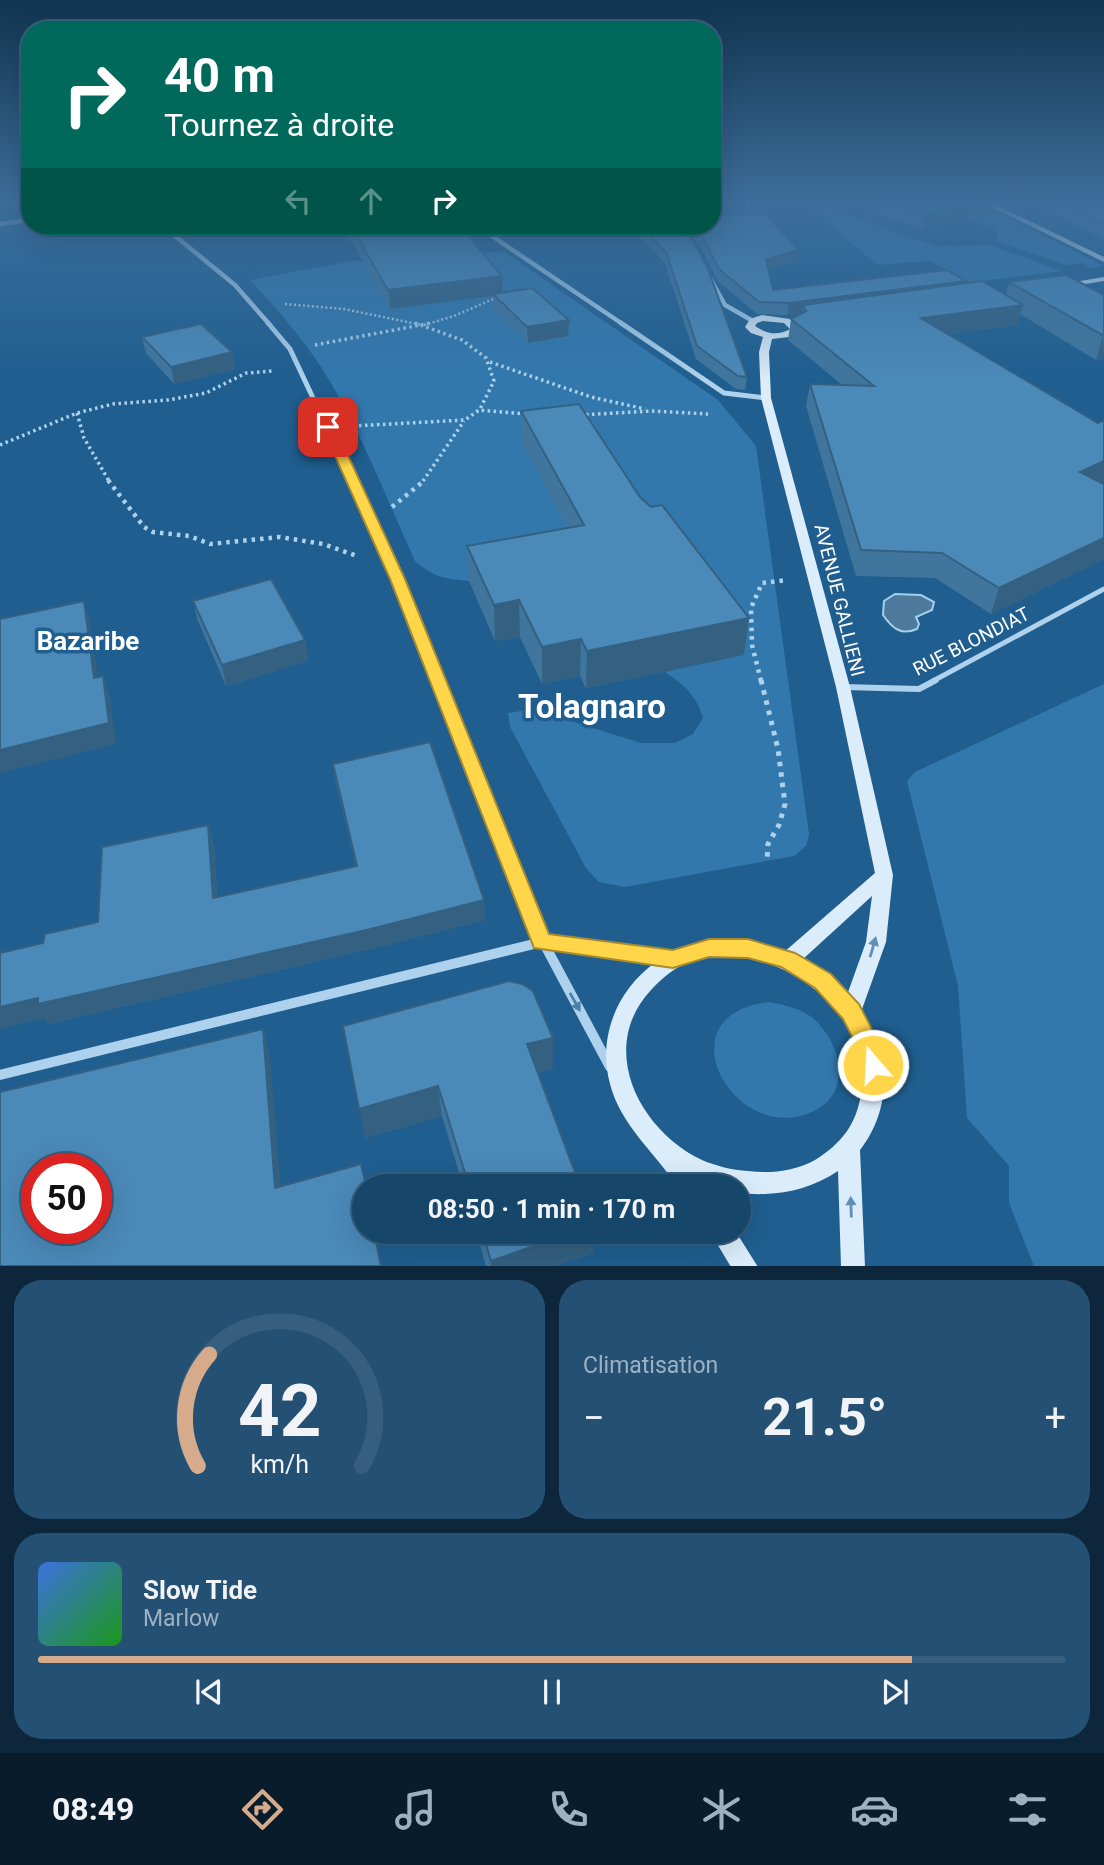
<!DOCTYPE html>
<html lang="fr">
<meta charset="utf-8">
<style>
:root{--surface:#17466b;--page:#245073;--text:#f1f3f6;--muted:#9eb1c1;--line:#365e7e;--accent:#d6ab8b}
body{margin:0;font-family:Roboto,sans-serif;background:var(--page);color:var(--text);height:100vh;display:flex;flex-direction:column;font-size:26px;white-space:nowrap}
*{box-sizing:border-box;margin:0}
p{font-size:23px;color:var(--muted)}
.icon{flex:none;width:38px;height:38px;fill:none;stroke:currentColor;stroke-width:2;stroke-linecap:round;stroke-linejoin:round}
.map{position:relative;height:1266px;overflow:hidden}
.panel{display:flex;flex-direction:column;gap:14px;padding:14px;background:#0d263b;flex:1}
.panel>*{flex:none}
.guide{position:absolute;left:21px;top:21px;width:700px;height:214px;border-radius:28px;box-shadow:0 7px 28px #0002,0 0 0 2px var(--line);background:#00695c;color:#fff;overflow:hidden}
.speed{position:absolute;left:21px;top:1153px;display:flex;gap:14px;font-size:35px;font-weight:700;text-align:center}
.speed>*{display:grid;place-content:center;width:91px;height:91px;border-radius:50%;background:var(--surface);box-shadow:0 7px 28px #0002,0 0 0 2px var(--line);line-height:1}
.speed .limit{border:10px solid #d22;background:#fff;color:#111}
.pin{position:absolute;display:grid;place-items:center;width:60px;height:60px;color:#fff;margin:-30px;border-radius:14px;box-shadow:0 4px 10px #0006}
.me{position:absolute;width:77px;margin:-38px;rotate:341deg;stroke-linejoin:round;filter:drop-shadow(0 0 5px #0008)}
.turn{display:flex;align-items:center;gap:24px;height:147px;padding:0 28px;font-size:32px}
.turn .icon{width:91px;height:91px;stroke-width:2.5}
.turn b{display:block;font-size:49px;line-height:60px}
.lanes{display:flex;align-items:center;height:66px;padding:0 28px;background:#0003;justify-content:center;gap:35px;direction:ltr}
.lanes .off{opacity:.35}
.big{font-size:52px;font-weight:700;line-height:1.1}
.panel .card{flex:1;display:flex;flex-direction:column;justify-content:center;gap:10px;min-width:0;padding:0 24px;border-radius:28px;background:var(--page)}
.panel .dial{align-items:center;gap:0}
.dial svg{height:182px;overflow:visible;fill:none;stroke:var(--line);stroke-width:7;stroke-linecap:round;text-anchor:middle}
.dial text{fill:var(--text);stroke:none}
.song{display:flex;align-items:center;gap:21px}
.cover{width:84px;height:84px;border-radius:10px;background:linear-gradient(135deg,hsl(220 70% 55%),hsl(120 70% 35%))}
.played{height:7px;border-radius:4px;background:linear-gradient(90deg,var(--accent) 85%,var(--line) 85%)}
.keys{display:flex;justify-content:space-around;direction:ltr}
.heat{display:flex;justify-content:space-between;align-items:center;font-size:38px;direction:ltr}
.panel .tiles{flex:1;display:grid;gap:14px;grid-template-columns:1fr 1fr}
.card:last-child{grid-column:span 2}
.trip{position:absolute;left:352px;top:1174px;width:399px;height:70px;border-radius:35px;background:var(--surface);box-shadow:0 7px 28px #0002,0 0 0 2px var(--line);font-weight:700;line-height:70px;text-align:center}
.tab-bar{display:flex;height:112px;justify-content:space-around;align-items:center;background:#091c2b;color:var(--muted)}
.tab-bar .icon{width:49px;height:49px}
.tab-bar .on{color:var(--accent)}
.tab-bar b{font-size:32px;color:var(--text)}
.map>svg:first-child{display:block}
.green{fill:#3278ad}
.water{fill:#4d799c;stroke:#a2cfee;stroke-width:2}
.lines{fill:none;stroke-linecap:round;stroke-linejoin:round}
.path-far3{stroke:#aed2ed;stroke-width:2.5;stroke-dasharray:2 2.5;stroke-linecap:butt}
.path-far2{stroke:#aed2ed;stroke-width:3.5;stroke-dasharray:2.5 3.5;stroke-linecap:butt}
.path-far1{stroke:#aed2ed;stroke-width:4.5;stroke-dasharray:3.5 5;stroke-linecap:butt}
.path{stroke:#aed2ed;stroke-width:5;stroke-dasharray:4.5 6;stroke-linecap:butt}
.service-far1{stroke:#aed2ed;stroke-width:5}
.service{stroke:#aed2ed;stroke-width:6}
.minor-far4{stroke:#aed2ed;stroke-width:4.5}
.minor-far3{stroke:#aed2ed;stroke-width:5}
.minor-far2{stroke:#aed2ed;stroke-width:6}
.minor-far1{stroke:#aed2ed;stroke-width:9}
.minor{stroke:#aed2ed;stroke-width:10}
.secondary{fill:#dbecfa;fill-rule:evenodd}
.wall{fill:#40769e}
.shaded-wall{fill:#346081}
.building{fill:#4b89b8;stroke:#346081;stroke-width:2;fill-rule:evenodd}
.oneway{fill:#6190b4}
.oneway2{fill:#4a81ab}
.route{fill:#ffd54a;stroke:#a68a30;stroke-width:2}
.labels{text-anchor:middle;stroke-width:7;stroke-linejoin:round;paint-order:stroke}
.street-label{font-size:19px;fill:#fff;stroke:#1f5e8f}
.district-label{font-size:26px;font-weight:bold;fill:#fff;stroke:#1f5e8f}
.town-label{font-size:33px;font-weight:bold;fill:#fff;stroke:#1f5e8f}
</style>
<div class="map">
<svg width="1104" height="1267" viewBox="0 0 1104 1267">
<rect width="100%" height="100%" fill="#1f5e8f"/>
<path class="green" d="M805,203H843L827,207L936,246L989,245L1062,271L965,283L931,261L877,265Z
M904,203H980L1104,266L1091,268L1082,263L1065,265L999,242L995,228L965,218L957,220Z
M503,251L718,400L756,446L809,834L806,846L794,856L625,887L599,882L586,868L510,727L508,713L529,710L548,714L641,743H675L693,734L703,718C697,696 683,684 665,672L743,654L469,581C445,579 433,577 415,561C385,496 360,427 321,367C300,335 276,308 250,280L359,260L369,266Z
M1104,684V1266H1034L1009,1203V1166L967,1118L958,986L907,781L915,772Z
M770,1002C784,1005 799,1008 810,1016C841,1040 855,1093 812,1112C733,1147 660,1013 770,1002Z"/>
<path class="water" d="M895,594L921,595L934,602L932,610L916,617L919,624L917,629C901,636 892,628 883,615L884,601Z"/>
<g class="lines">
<path class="path-far3" d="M285,304L344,309L422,325
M424,325L454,316L498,297"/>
<path class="path-far2" d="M415,323L462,340L486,358L494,381L480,409
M315,345L431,323
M490,362L591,397L645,409
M77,413L84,438L109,481
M580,415L652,411L708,414
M353,426L465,420L479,410L526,414
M0,445L77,413L113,404L168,400L206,393L246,373L273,371
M423,481L464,421"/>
<path class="path-far1" d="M108,480L144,527L153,532L189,536L210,544L280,537L323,544L357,556
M392,507L425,480
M761,681L752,645L751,608L762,583L787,580"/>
<path class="path" d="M761,680L778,749L785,804L779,825L768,844L767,861"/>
<path class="service-far1" d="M933,681L1104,589"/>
<path class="service" d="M843,687L919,689L936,680"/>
<path class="minor-far4" d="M0,224L30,220
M163,226L235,285L270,325
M477,226L624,325
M710,278L725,305L753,321"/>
<path class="minor-far3" d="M268,323L290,349L352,481
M621,323L724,393L766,398"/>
<path class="minor-far2" d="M351,480L398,579L439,681"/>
<path class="minor-far1" d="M438,680L540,938"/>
<path class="minor" d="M540,936L610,1067
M0,1075L542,942L672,959"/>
<path class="secondary" d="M983,203H992L1104,257V262Z
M1104,277V281L1060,288L1056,285Z
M762,315L790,319L801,329L789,337L772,339L769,352L771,398L850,687L893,875L886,942L861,1012C868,1025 877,1037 881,1051C890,1085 881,1124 860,1150L865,1267H841L838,1171C808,1191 774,1197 738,1193V1186H712L700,1182L701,1186H677C655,1153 620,1124 610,1084C590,1010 651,939 726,940C746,940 765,946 783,953L875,873L836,687L761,398L759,352L763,337L751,333L745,327L750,319ZM763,321L784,323L790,329C778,336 766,334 755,326L757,323ZM872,896L866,942L847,995L832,980L802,960ZM725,955C737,957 750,957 762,961C802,974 848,1008 860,1051C864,1065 863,1079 861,1093C857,1124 841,1144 815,1160C795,1171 770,1174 748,1171C732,1170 716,1166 702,1160C639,1130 597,1048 651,990C663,977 676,966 694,960C703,957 715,957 725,955Z
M710,1232H736L758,1267H731Z"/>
</g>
<path class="wall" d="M847,203H993L991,210L922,229Z
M997,203H1019L1005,206Z
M1032,203H1104V239Z
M229,226H277L234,234Z
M343,226H460L503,293L568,336L528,343L493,310V296L390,309Z
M633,226H679L747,377L745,390L736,389L696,359L665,263L633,230Z
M683,226H712L798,250L797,262L769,269L773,290L965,283L1006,295L1009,282L1104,295V358L1096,360L1020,314L1017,325L948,334L1098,423L1104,420V481L1101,482L1104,484V559L991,614L935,578L856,576L806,406L810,384L842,385L788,340L791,319L800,314L787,315L757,314L718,281L701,248L683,227Z
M142,337L232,352L235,369L174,384L146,353Z
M521,411L744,655L586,688L580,676L542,684L520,637L495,641L469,581L467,546L567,528L522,443Z
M193,601L305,640L308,661L226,686L198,621Z
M333,764L484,900L485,920L374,948L48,1024L45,1018L98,922L208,825L214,845L217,897L356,866L336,783Z
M533,991L553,1068L538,1072L580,1186H463L442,1116L365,1138Z
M476,1232H594L593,1253L554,1266H486Z"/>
<path class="shaded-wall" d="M974,203H993L991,210L922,229L924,215Z
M1006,203H1019L1005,206Z
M232,226H277L234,234Z
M798,250L797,262L765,270L766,259Z
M502,276L503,294H493V296L390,309L388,290Z
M966,281L963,293L806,311L803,305L802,313L787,315L789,303Z
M1023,305L1017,325L916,338L921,318Z
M569,320L568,336L528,343L527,327Z
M1103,336L1104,358L1096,360Z
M232,352L235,369L174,384L171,367Z
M1104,461V481L1072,496L1080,472Z
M1104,538V559L991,614L999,588Z
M519,600L520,637L495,641L494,605Z
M84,601L90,621L101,699L94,678Z
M749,618L744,655L586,688L587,651Z
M581,639L580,676L542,684V647Z
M305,640L308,661L226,686L222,665Z
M103,676L110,697L116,744L0,773V750Z
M208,825L214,845L218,917L213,898Z
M484,900L485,920L374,948L48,1024L45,1018L0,1029V1007Z
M263,1029L270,1055L283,1213L275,1188Z
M553,1038V1068L528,1074L527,1044Z
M438,1086L442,1116L365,1138L359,1109Z
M573,1232H594L593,1253L554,1266H491V1261Z"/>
<path class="building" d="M886,203H974L924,215Z
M1061,203H1104V224Z
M765,213L798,250L766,259L773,290L947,270L966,281L789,303L759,302L719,269L702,236L692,226H712V215Z
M351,226H460L502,276L388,290Z
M640,226H679L694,242L708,269L747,377L738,376L697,346L666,252Z
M1066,275L1104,295V336L1009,282Z
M982,281L1023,305L921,318L1098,423L1104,420V461L1080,472L1104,484V538L999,588L942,553L861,550L810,384L874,386L791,319L806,311L803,305Z
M532,288L569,320L527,327L493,294Z
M201,324L232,352L171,367L142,337Z
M579,404L640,497L651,507L662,505L749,618L587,651L581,639L542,647L519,600L494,605L467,546L584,525L521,411Z
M271,579L305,640L222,665L193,601Z
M84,601L94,678L103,676L109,723L0,750V619Z
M430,742L484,900L371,929L38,1004V998L0,1007V953L43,943L45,934L98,922L102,847L208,825L213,898L357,866L333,764Z
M509,981L522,984L533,991L553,1038L527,1044L580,1186H469L438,1086L359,1109L343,1026Z
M263,1029L275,1188L361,1164L366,1186H364V1232H374L381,1266H0V1092ZM37,1169H96V1228H37Z
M482,1232H573L491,1261Z"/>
<defs><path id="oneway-solid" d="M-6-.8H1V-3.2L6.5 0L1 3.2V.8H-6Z" transform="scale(1.75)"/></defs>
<g class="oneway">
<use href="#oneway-solid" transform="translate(873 947) rotate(-74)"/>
<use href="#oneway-solid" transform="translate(851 1207) rotate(-92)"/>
</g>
<use class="oneway2" href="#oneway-solid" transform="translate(575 1002) rotate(61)"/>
<linearGradient id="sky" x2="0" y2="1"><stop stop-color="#11344f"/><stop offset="0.53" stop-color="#3c6e9b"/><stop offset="1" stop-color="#3c6e9b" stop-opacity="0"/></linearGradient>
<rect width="1104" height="380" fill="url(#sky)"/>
<path class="route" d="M328,424L335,427L405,579L549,934L673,950L709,939H748L795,953L831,974L859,1004L880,1045L884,1065L881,1072L873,1076L864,1072L857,1046L843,1019L815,988L781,967L748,958L709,957L673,968L534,948L390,579L322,427Z"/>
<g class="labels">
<g class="street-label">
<text transform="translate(840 600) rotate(76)" y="7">AVENUE GALLIENI</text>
<text transform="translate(971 641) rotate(-27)" y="7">RUE BLONDIAT</text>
</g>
<g class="district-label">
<text x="88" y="650">Bazaribe</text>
</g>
<g class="town-label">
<text x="592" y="718">Tolagnaro</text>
</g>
</g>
</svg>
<div class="speed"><div class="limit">50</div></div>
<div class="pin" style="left:328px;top:427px;background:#d93025"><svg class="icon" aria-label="arrive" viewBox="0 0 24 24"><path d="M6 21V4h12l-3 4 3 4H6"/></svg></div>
<svg class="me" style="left:873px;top:1065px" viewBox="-20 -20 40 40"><circle r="17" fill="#ffd54a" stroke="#fff" stroke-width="3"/><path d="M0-11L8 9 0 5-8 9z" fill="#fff"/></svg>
<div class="trip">08:50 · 1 min · 170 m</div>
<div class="guide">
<div class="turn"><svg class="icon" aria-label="right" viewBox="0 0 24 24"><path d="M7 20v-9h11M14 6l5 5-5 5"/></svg><div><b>40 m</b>Tournez à droite</div></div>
<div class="lanes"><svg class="icon off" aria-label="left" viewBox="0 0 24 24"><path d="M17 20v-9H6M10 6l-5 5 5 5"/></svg><svg class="icon off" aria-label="ahead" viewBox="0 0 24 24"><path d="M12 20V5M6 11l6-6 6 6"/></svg><svg class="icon" aria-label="right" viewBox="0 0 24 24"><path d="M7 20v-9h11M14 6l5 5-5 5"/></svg></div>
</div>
</div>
<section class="panel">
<div class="tiles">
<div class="card dial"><svg viewBox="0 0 100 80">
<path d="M14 69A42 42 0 1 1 86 69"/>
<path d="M14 69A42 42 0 0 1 19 20" stroke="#d6ab8b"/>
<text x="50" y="56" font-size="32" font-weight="700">42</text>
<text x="50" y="72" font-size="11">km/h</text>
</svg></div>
<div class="card"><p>Climatisation</p>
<div class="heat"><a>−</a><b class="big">21.5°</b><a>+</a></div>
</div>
<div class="card">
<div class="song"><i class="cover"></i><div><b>Slow Tide</b><p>Marlow</p></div></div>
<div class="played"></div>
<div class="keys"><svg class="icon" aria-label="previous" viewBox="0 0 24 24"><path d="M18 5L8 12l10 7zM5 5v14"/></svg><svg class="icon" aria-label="pause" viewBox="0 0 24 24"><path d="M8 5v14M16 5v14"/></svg><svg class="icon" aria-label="next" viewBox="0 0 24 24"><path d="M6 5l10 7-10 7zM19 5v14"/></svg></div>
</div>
</div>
</section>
<nav class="tab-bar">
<b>08:49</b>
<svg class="icon on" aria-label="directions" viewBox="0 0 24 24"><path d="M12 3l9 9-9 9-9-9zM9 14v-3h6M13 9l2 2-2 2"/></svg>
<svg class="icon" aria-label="music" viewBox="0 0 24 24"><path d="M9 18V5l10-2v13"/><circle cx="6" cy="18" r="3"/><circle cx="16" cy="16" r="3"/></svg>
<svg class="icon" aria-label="phone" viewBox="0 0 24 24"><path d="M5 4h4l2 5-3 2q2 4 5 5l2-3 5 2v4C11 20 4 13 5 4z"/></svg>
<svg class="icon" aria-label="climate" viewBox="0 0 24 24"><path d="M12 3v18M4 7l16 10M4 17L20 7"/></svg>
<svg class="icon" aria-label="car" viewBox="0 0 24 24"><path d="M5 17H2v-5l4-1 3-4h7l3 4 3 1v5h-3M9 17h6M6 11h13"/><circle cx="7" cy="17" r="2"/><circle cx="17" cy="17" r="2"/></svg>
<svg class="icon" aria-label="filters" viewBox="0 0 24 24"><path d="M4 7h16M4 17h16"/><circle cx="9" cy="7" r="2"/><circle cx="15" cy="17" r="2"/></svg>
</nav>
